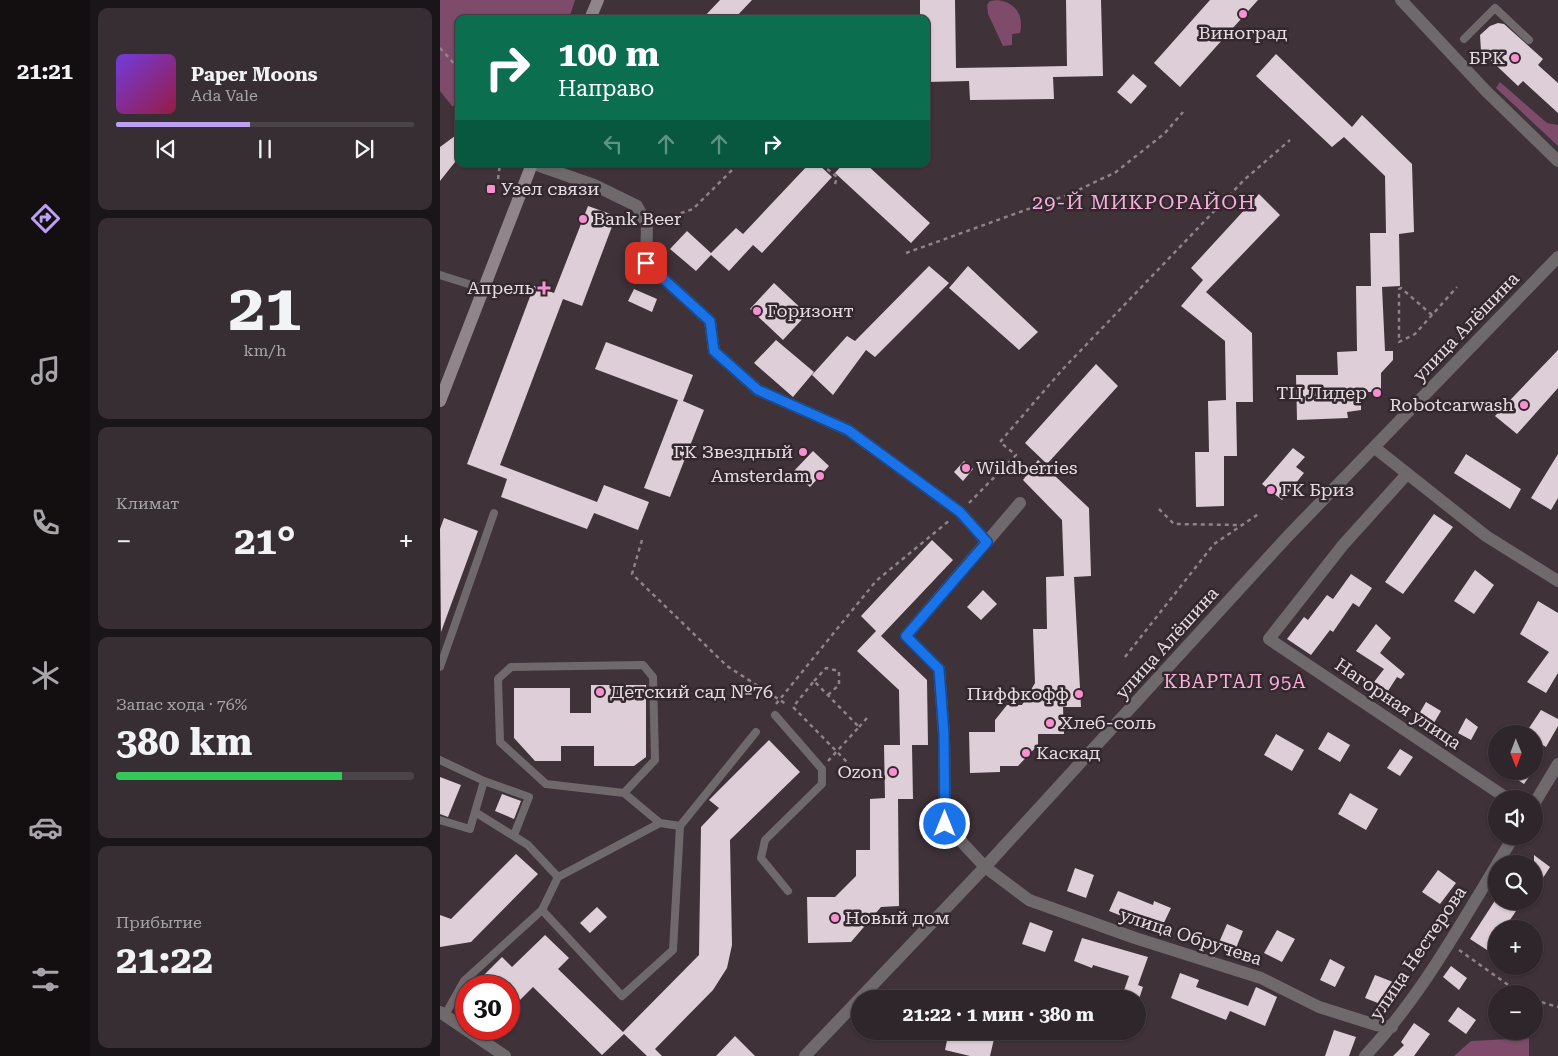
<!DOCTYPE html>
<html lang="ru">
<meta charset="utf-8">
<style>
:root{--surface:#2f262b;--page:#372e33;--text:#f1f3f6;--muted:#a7a5a9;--line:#4a4347;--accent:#bca0f2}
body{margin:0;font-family:"Roboto Serif",serif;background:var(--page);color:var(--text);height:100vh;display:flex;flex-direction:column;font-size:19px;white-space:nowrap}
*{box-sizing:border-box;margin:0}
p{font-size:16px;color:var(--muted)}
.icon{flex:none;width:28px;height:28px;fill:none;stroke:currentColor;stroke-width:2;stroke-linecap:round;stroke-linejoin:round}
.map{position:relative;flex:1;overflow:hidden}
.side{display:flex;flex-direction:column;gap:8px;padding:8px;background:#1a1518;width:350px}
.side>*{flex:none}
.hud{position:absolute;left:15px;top:15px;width:475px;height:152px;border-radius:10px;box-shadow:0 1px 4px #0004,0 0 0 1px var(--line);background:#0b6e4f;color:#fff;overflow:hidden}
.needle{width:32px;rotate:179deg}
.fabs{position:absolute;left:1048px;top:725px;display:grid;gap:10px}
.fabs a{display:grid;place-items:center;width:55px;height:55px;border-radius:50%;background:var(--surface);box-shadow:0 1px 4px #0004,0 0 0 1px var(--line);font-size:25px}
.speed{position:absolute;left:15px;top:975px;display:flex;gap:10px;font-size:25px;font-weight:700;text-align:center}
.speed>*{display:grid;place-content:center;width:65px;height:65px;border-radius:50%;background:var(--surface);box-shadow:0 1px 4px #0004,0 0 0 1px var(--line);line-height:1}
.speed .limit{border:8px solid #d22;background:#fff;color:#111}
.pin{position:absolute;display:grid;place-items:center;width:42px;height:42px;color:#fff;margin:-21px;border-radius:10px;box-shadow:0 2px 8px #0006}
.me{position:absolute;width:55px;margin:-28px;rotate:0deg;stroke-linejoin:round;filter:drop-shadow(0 0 4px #0008)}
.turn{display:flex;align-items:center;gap:18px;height:105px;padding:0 20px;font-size:22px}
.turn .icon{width:65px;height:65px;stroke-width:2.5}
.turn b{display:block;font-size:35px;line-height:42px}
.lanes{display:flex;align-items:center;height:48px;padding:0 20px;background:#0003;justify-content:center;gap:25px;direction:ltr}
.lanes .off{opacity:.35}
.big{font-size:38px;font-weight:700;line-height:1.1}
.side .tile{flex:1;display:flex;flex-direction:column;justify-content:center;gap:8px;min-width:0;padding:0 18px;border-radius:10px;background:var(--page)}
.side .dial{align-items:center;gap:0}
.dial b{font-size:65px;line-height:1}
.song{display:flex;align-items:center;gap:15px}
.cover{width:60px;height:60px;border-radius:8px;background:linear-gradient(135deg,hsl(260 70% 55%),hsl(340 70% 35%))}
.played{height:5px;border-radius:2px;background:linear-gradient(90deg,var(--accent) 45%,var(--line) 45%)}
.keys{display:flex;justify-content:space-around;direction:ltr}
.heat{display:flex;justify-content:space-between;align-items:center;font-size:28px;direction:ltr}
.charge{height:8px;border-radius:4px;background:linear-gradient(90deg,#34c759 76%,var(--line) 0)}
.trip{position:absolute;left:411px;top:990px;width:295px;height:50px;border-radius:25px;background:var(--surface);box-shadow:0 1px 4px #0004,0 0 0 1px var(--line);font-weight:700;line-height:50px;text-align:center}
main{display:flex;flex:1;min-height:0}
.tabs{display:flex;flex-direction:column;width:90px;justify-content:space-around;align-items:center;background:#130f11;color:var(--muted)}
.tabs .icon{width:35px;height:35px}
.tabs .selected{color:var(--accent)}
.tabs b{font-size:22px;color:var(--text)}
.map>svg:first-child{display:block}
.green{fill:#7e4b6a}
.building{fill:#deced7}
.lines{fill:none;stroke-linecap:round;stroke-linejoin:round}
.path{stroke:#8e8389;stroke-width:2.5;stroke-dasharray:4 4;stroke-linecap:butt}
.service{stroke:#6f696c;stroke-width:8}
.minor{stroke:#6f696c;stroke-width:12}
.tertiary{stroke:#6f696c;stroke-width:12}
.secondary{stroke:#8f858a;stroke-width:12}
.route-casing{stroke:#114b97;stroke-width:12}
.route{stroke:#1a73e8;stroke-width:9}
.poi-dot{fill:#f690cf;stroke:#34282f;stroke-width:2}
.labels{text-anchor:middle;stroke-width:5;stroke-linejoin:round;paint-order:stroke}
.poi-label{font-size:18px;fill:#e5dce1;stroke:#34282f;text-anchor:start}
.street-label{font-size:18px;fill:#e5dce1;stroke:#34282f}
.neighbourhood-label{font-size:19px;letter-spacing:1px;fill:#f7aed9;stroke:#34282f}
.quarter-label{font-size:20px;letter-spacing:1px;fill:#f7aed9;stroke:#34282f}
</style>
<main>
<nav class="tabs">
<b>21:21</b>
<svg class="icon selected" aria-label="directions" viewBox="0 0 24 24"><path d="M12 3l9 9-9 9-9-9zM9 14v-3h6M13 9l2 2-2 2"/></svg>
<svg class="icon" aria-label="music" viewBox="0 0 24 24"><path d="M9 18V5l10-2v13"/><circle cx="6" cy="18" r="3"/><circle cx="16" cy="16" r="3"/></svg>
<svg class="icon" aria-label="phone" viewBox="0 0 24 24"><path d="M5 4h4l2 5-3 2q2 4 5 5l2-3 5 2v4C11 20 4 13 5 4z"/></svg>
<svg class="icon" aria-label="climate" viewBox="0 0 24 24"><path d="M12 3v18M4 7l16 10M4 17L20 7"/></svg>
<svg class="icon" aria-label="car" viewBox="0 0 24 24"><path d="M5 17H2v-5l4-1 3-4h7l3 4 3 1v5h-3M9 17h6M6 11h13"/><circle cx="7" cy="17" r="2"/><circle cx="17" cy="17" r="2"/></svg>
<svg class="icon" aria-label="filters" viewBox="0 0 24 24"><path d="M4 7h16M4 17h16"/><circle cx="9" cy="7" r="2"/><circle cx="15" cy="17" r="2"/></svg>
</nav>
<section class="side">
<div class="tile">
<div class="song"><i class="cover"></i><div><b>Paper Moons</b><p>Ada Vale</p></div></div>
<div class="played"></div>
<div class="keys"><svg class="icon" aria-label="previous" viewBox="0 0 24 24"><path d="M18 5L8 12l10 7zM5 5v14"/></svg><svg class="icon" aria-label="pause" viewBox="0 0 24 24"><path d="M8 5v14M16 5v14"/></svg><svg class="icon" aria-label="next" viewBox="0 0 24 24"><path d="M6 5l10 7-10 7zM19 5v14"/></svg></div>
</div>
<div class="tile dial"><b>21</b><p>km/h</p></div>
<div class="tile"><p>Климат</p>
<div class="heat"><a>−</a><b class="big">21°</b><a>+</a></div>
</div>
<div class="tile"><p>Запас хода · 76%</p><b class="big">380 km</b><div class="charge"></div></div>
<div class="tile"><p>Прибытие</p><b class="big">21:22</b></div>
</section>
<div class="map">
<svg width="1118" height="1056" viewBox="0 0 1118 1056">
<rect width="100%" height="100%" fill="#3f3239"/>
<path class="green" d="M0,0H135L129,19H19V106H12L0,91Z
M558,0C576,3 584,15 580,33L572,34V45L563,46L548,14L547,5L550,1Z
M1060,82L1107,123L1118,125V146L1056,88Z
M1089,1038V1056H1014L1031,1041Z"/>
<path class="building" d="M280,0H312L294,19H262Z
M480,0H515L516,68L627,66L626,0H661L663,76L613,77L614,99L530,100L529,81L486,82V19H480Z
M770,0H818L740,87L714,63Z
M1058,23L1064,24L1103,59L1098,65L1118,83V113L1083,81L1078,86L1041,51L1040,35L1050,26Z
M836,54L912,127L922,115L972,164L974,232L959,234L960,286L942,287L945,351H953V360L941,373V392H921V410L907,412L908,418L857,420L856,375H898L897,352L917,351L916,286H931L930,233H946L945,176L904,137L892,147L816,76Z
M693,74L707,86L691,104L677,92Z
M19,133V157L0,181V147Z
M369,164H378L392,177L322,253L313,245L289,271L271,255L256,271L230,249L247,231L271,253L296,228L303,234Z
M403,164H426L490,223L471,243L395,173Z
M819,194L840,215L766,292L812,333L813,402H796L797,456H784V506L756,507L755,452H769L768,401L786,400L785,341L741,306L763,280L751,268Z
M148,206L176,216L142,306L123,299L60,465L157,502L164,485L209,502L198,530L154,513L147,529L61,497L67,479L27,464L94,286L114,293Z
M489,266L509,283L435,357L426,350L393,395L372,375L407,336L415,341Z
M528,266L598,332L579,350L509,288Z
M334,283L367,314L343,340L310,309Z
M194,289L217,299L212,312L188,301Z
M336,340L374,372L353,397L314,363Z
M166,342L253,375L243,401L264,410L230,497L204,488L238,400L155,369Z
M1118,350V388L1077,434L1055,416Z
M656,364L678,386L607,464L585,443Z
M853,448L865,457L856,467L864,473L842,500L822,484Z
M373,451L389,466L370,487L353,472Z
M1026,454L1081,489L1070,509L1014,473Z
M1118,454V498L1111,510L1091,498Z
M598,460L649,508L651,576L634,577L641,707H623L624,734H598V745L578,766H560V772L530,773L529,732H555V720L567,705H582L595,683L593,629H607L606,577L624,576L622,520L583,480Z
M524,461L533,469L523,481L514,472Z
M994,514L1013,527L963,594L945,582Z
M4,518L38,531L1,632L0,529Z
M492,540L513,560L441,636L487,680L488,745H472L473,799H458L459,906L441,907L411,942L368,943L367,897H395L416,876V850H430V799L445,798L444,745H460L459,690L417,651L436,631L440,635L421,616Z
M1035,570L1054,585L1034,614L1014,601Z
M911,574L932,588L919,607L913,603L893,632L890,630L871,655L847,639L864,617L868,620L887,595L893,599Z
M543,590L557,604L541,620L527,607Z
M1098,601L1118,613V673L1106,693L1087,682L1109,652L1080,634Z
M936,624L951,638L940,653L965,674L961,679L957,677L948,691L934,682L944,669L916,651Z
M151,685H206V757L194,766H154V746H121V761H95L74,738V688H130V713H151Z
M986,702L1001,711L991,728L976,719Z
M1101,710L1118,719V726L1106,747L1094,740V734H1085Z
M1026,718L1038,727L1031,740L1018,733Z
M888,732L910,745L900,762L878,749Z
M836,734L864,750L852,771L824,755Z
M329,740L360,772L290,840L292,945L287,968L273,990L215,1049L222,1056H207L184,1034L162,1055L93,987L69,1011V986H49L41,978L62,957L72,967L105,935L129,958L118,969L183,1032L259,955L261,827L279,808L269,800Z
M960,749L973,757L960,776L947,768Z
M1064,771H1093L1084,784Z
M0,777L21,785L8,817L0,814Z
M910,793L938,809L926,830L898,814Z
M62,794L81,801L74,819L55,811Z
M76,854L98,874L31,942L0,947V915L11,919Z
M1094,855L1110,867L1101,881L1094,876Z
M635,868L654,875L646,898L627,891Z
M998,870L1016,883L1000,904L982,892Z
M678,891L713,905L714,901L731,908L721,929L688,915L687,918L669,911Z
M1056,899V901L1076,911L1066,926L1064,924L1061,929H1056V936L1047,950L1030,939Z
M157,907L167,917L150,933L140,923Z
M590,922L613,931L605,952L582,944Z
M787,924L803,931L794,953L777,947Z
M837,930L855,939L842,962L824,953Z
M642,938L708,957L698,985L703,987L699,999H681L689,976L653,965L652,968L634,961Z
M890,959L905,967L895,987L880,980Z
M1011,966L1027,978L1019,990L1003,977Z
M740,973L759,980L756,987L808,1006L816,987L837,997L825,1026L790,1011L786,1020L731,998Z
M935,975L953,982L943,1005L925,998Z
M1018,1007L1036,1020L1026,1034L1008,1021Z
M974,1023L990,1034L974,1056H953L964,1045L961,1042Z
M894,1030L916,1037L909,1056H885Z
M509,1031H526L554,1039L550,1056H530L505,1050Z
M295,1036L315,1056H276Z"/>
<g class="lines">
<path class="path" d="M0,48L19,69
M381,164L397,177L394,188
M58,179L60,164
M218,221L253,209L298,164
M466,253L630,194L676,172L725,133L743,112
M992,315L961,288L959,289V342L975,334L1017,287
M529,503L576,455L560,442L622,370L804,180L850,140
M719,509L734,524L801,525
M202,540L192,574L287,666L346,704
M685,657L774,544L820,513
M374,681L386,668L399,671V685L388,695
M336,704L436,581L510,520
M419,727L427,718
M388,761L419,727L374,681L353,707L407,762
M1019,950L1081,994
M1094,1000L1118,1007"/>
<path class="service" d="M1024,39L1055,8L1089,40
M0,275L44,289
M0,667L54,513
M335,715L382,769V784L325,840L321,858L348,891
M0,760L44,781L30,829L0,820
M44,781L89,797L74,835
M184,793L106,784L60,742L58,679L71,667L203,665L213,677L215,760L184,793L220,823
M35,812L88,845L118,877L102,910
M118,877L220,823L240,826
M5,1015L24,981L102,910L182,996L233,950L240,826L316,732"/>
<path class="minor" d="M961,0L1046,91L1118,161
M94,164L154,185L197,206L207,225L206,263L270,321L274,351L318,390L408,430L520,512L547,542
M935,448L1046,536L1118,581
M967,474L903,545L829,639L1068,799
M580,503L466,636L499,669L504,735L505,824L545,867L589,900L695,938L821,978L879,1007L936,1025L952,1027
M1094,804L1118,764
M1057,864L1074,836
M0,1012L65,1056
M925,1056C978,1000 1016,932 1056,866"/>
<path class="tertiary" d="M365,1056L545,867L848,536L1118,257"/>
<path class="secondary" d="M150,19L158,0
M0,401L92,164"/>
</g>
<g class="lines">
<g class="route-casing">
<path id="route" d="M206,263L270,321L274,351L318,390L408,430L520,512L547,542L466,636L499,669L504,735L505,824"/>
</g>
<use href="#route" class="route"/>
</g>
<g class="poi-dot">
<circle cx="803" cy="14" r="5"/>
<circle cx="1075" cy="58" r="5"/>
<rect x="46" y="184" width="10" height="10" rx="2.5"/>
<circle cx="143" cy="219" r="5"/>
<path d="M101.5 280.5h5v5h5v5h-5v5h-5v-5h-5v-5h5z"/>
<circle cx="317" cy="311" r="5"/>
<circle cx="937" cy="393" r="5"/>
<circle cx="1084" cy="405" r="5"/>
<circle cx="363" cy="452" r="5"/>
<circle cx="526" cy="468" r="5"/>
<circle cx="380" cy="476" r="5"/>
<circle cx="831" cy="490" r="5"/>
<circle cx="160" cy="692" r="5"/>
<circle cx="639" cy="694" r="5"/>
<circle cx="610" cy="723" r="5"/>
<circle cx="586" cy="753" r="5"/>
<circle cx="453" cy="772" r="5"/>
<circle cx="395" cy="918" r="5"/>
</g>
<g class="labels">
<g class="poi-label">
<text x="803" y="39" text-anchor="middle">Виноград</text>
<text x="1065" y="64" text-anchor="end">БРК</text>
<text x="61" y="195">Узел связи</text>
<text x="153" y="225">Bank Beer</text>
<text x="94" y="294" text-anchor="end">Апрель</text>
<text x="327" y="317">Горизонт</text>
<text x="927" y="399" text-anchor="end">ТЦ Лидер</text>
<text x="1074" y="411" text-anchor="end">Robotcarwash</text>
<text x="353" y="458" text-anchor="end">ГК Звездный</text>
<text x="536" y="474">Wildberries</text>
<text x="370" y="482" text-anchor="end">Amsterdam</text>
<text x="841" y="496">ГК Бриз</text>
<text x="170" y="698">Детский сад №76</text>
<text x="629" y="700" text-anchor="end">Пиффкофф</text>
<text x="620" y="729">Хлеб-соль</text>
<text x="596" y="759">Каскад</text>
<text x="443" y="778" text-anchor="end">Ozon</text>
<text x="405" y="924">Новый дом</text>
</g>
<g class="street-label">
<text transform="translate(1026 327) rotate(-46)" y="6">улица Алёшина</text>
<text transform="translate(727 643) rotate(-48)" y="6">улица Алёшина</text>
<text transform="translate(958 704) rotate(34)" y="6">Нагорная улица</text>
<text transform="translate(751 937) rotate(18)" y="6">улица Обручева</text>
<text transform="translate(978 953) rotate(-56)" y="6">улица Нестерова</text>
</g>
<g class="neighbourhood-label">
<text x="795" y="688">КВАРТАЛ 95А</text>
</g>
<g class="quarter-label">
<text x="704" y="209">29-Й МИКРОРАЙОН</text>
</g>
</g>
</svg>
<div class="fabs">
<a><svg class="needle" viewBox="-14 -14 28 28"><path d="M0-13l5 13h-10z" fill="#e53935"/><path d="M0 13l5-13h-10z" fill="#a7a5a9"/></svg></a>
<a><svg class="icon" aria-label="sound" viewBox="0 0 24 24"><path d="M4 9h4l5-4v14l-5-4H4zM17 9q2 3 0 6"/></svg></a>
<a><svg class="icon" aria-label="search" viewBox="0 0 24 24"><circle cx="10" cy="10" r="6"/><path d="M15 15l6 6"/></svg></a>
<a>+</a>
<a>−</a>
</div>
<div class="speed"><div class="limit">30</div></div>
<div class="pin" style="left:206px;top:263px;background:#d93025"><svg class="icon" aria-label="arrive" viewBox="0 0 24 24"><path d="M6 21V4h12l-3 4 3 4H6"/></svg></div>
<svg class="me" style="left:505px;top:824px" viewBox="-20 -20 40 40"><circle r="17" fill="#1a73e8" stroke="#fff" stroke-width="3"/><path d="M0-11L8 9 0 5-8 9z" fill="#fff"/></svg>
<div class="trip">21:22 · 1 мин · 380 m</div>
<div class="hud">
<div class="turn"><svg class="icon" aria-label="right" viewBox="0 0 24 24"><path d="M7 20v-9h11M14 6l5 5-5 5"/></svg><div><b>100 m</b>Направо</div></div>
<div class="lanes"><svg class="icon off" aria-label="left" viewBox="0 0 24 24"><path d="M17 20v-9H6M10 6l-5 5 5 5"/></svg><svg class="icon off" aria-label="ahead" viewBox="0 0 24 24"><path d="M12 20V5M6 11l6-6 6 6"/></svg><svg class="icon off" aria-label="ahead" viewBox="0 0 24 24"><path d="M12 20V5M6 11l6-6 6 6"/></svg><svg class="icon" aria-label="right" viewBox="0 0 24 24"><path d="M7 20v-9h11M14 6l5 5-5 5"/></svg></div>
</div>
</div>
</main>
